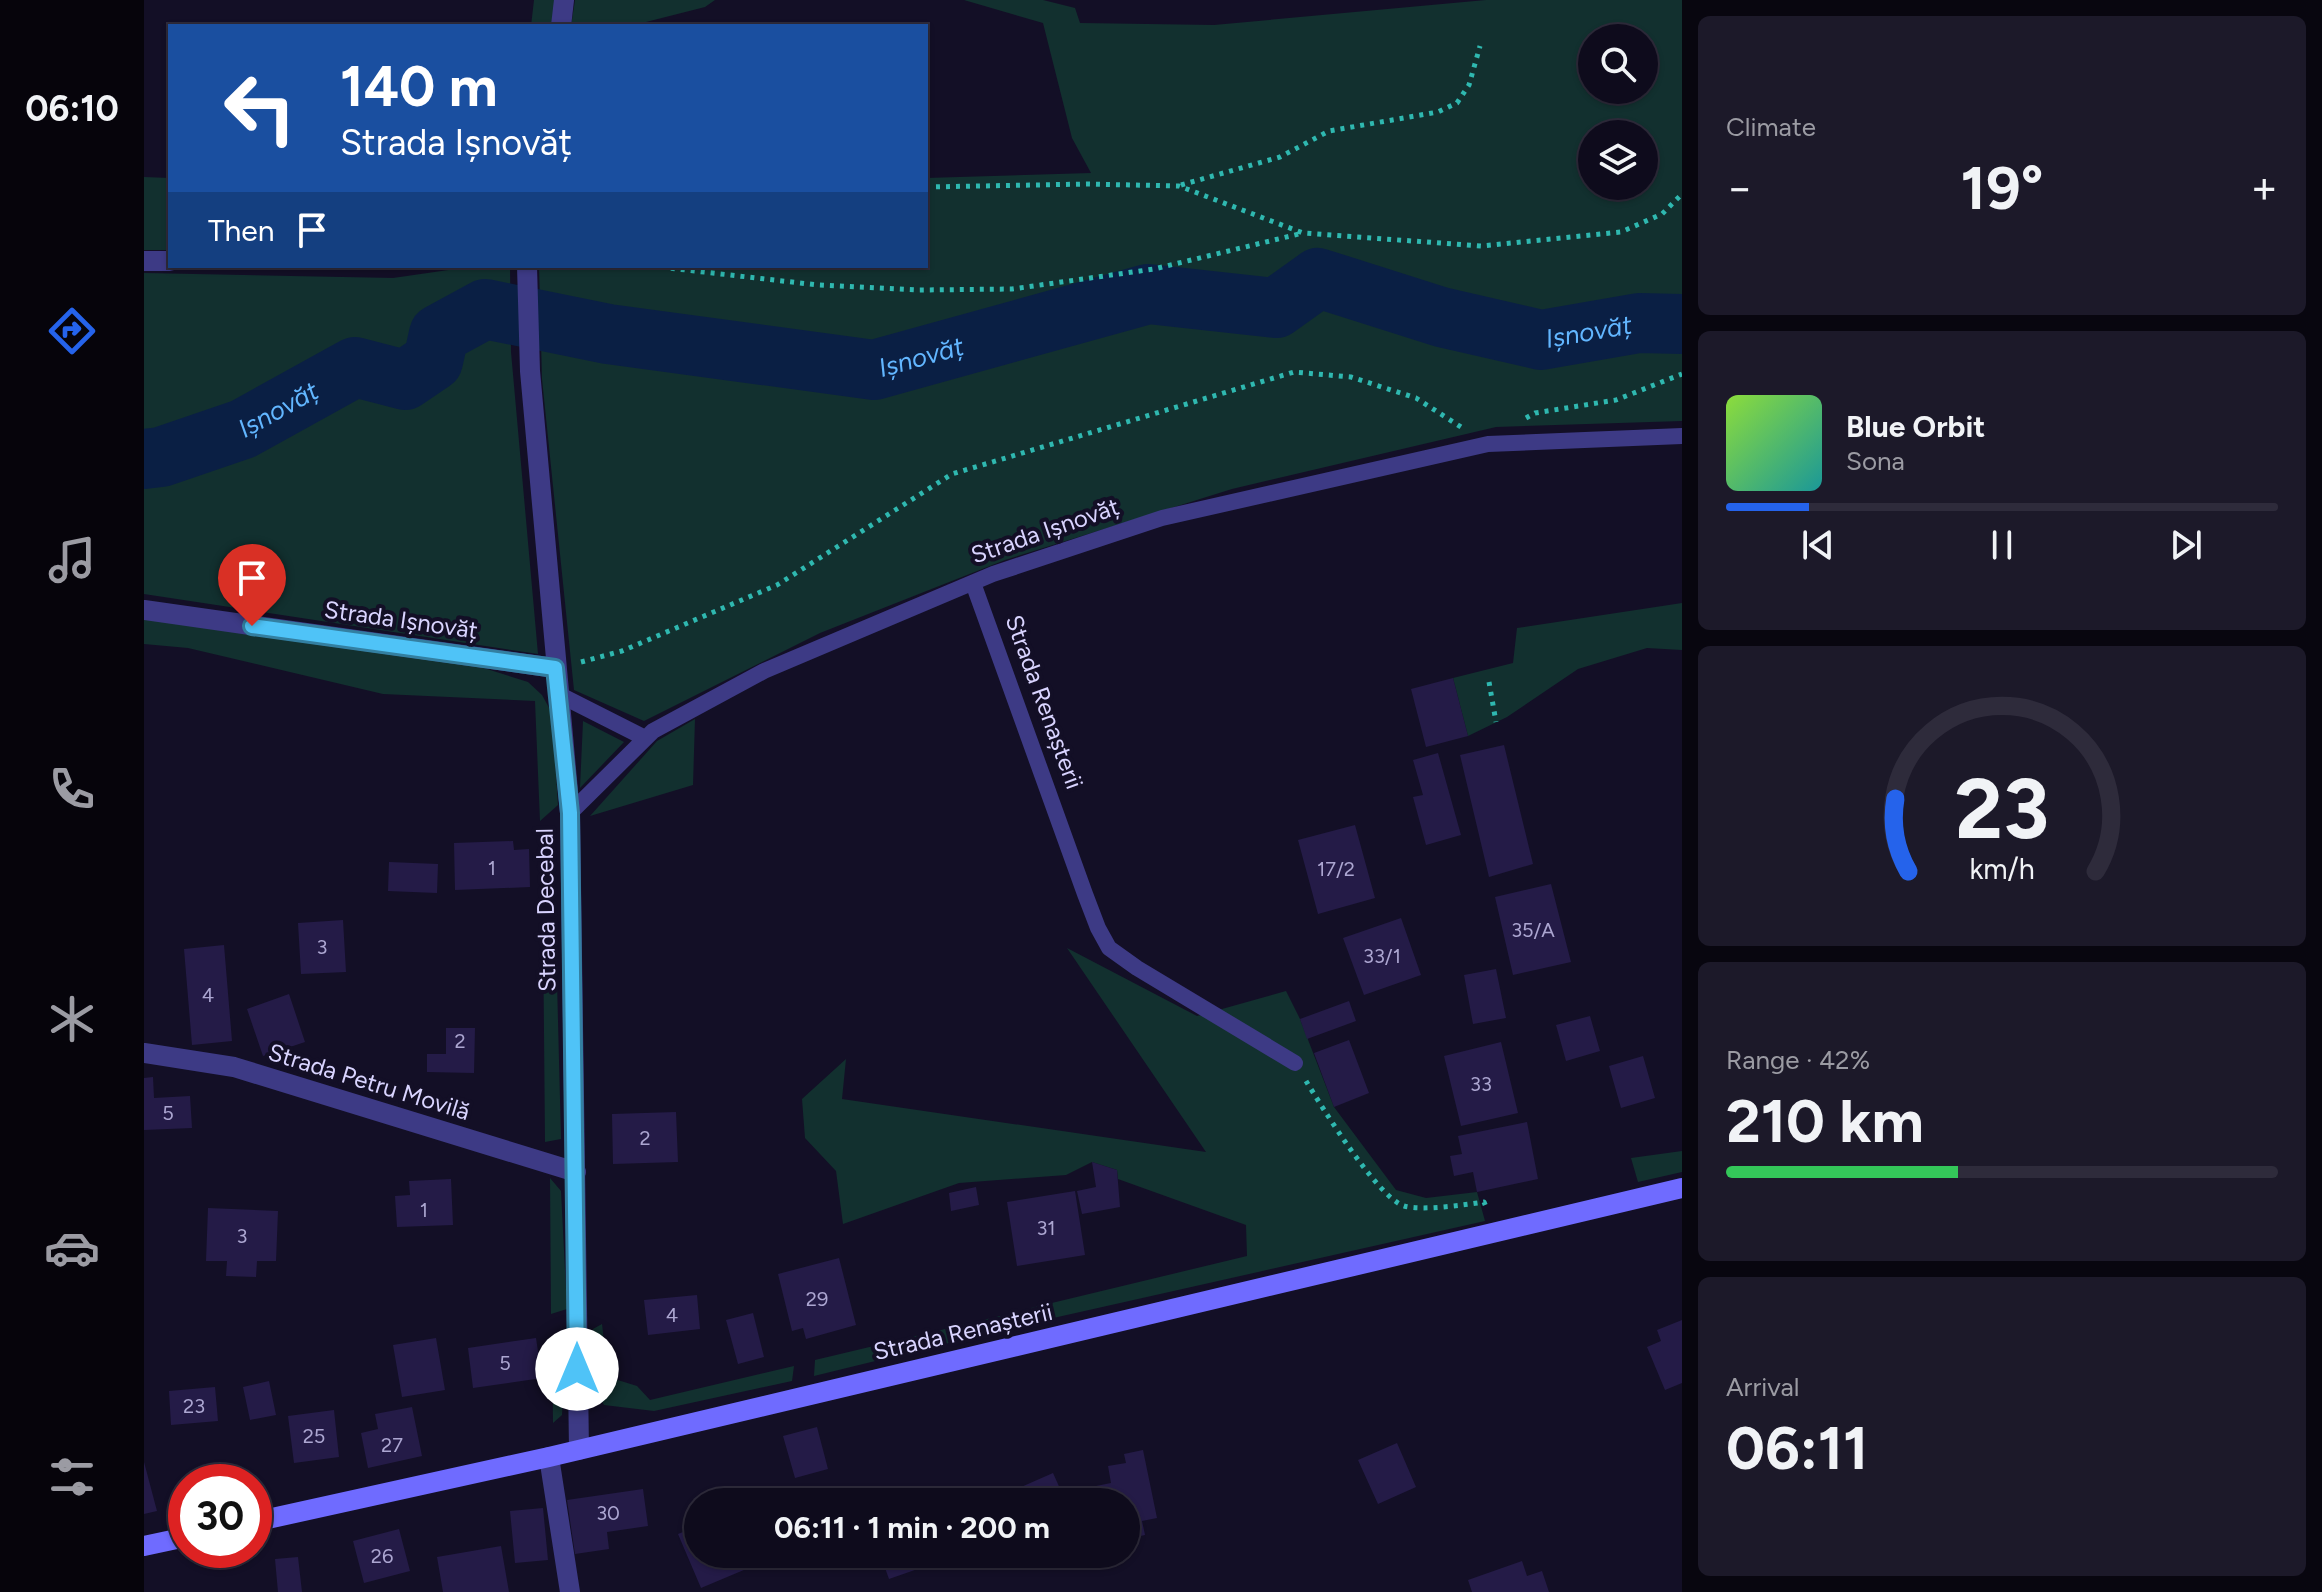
<!DOCTYPE html>
<meta charset="utf-8">
<style>
:root{--surface:#0e0b1c;--page:#1c1929;--text:#f1f3f6;--muted:#9b9ba3;--line:#2e2b3b;--accent:#2563eb}
body{margin:0;font-family:Figtree,sans-serif;background:var(--page);color:var(--text);height:100vh;display:flex;flex-direction:column;font-size:30px;white-space:nowrap}
*{box-sizing:border-box;margin:0}
p{font-size:26px;color:var(--muted)}
.icon{flex:none;width:44px;height:44px;fill:none;stroke:currentColor;stroke-width:2;stroke-linecap:round;stroke-linejoin:round}
.map{position:relative;flex:1;overflow:hidden}
.panel{display:flex;flex-direction:column;gap:16px;padding:16px;background:#08060f;width:640px}
.panel>*{flex:none}
.hud{position:absolute;left:24px;top:24px;width:760px;height:244px;border-radius:0px;box-shadow:0 2px 6px #0004,0 0 0 2px var(--line);background:#1a4fa0;color:#fff;overflow:hidden}
.controls{position:absolute;left:1434px;top:24px;display:grid;gap:16px}
.controls a{display:grid;place-items:center;width:80px;height:80px;border-radius:50%;background:var(--surface);box-shadow:0 2px 6px #0004,0 0 0 2px var(--line);font-size:40px}
.speed{position:absolute;left:24px;top:1464px;display:flex;gap:16px;font-size:40px;font-weight:700;text-align:center}
.speed>*{display:grid;place-content:center;width:104px;height:104px;border-radius:50%;background:var(--surface);box-shadow:0 2px 6px #0004,0 0 0 2px var(--line);line-height:1}
.speed .limit{border:12px solid #d22;background:#fff;color:#111}
.pin{position:absolute;display:grid;place-items:center;width:68px;height:68px;color:#fff;margin:-82px -34px;border-radius:50% 50% 50% 0;rotate:-45deg;box-shadow:0 0 8px #0007}
.pin .icon{rotate:45deg}
.me{position:absolute;width:88px;margin:-44px;rotate:0deg;stroke-linejoin:round;filter:drop-shadow(0 0 6px #0008)}
.turn{display:flex;align-items:center;gap:28px;height:168px;padding:0 40px;font-size:36px}
.turn .icon{width:104px;height:104px;stroke-width:2.5}
.turn b{display:block;font-size:56px;line-height:68px}
.then{display:flex;align-items:center;height:76px;padding:0 40px;background:#0003;gap:16px;font-size:30px}
.big{font-size:60px;font-weight:700;line-height:1.1}
.panel .widget{flex:1;display:flex;flex-direction:column;justify-content:center;gap:12px;min-width:0;padding:0 28px;border-radius:12px;background:var(--page)}
.panel .dial{align-items:center;gap:0}
.dial svg{height:208px;overflow:visible;fill:none;stroke:var(--line);stroke-width:7;stroke-linecap:round;text-anchor:middle}
.dial text{fill:var(--text);stroke:none}
.song{display:flex;align-items:center;gap:24px}
.cover{width:96px;height:96px;border-radius:12px;background:linear-gradient(135deg,hsl(90 70% 55%),hsl(180 70% 35%))}
.played{height:8px;border-radius:4px;background:linear-gradient(90deg,var(--accent) 15%,var(--line) 15%)}
.keys{display:flex;justify-content:space-around;direction:ltr}
.heat{display:flex;justify-content:space-between;align-items:center;font-size:44px;direction:ltr}
.charge{height:12px;border-radius:6px;background:linear-gradient(90deg,#34c759 42%,var(--line) 0)}
.trip{position:absolute;left:540px;top:1488px;width:456px;height:80px;border-radius:40px;background:var(--surface);box-shadow:0 2px 6px #0004,0 0 0 2px var(--line);font-weight:700;line-height:80px;text-align:center}
main{display:flex;flex:1;min-height:0}
.tabs{display:flex;flex-direction:column;width:144px;justify-content:space-around;align-items:center;background:#06040b;color:var(--muted)}
.tabs .icon{width:56px;height:56px}
.tabs .current{color:var(--accent)}
.tabs b{font-size:36px;color:var(--text)}
.map>svg:first-child{display:block}
.green{fill:#12302f;fill-rule:evenodd}
.lines{fill:none;stroke-linecap:round;stroke-linejoin:round}
.river{stroke:#0a1f44;stroke-width:60}
.building{fill:#241b47}
.path{stroke:#2fb8b0;stroke-width:5;stroke-dasharray:4 6;stroke-linecap:butt}
.lane{stroke:#3d3a85;stroke-width:16}
.street{stroke:#3d3a85;stroke-width:20}
.secondary{stroke:#6f6bff;stroke-width:20}
.route-casing{stroke:#337fa1;stroke-width:20}
.route{stroke:#4fc3f7;stroke-width:14}
.labels{text-anchor:middle;stroke-width:8;stroke-linejoin:round;paint-order:stroke}
.number-label{font-size:20px;fill:#aca6d1}
.street-label{font-size:24px;fill:#d9d4ff;stroke:#130f26}
.water-label{font-size:26px;font-style:italic;fill:#62b6ff;stroke:#130f26}
</style>
<main>
<nav class="tabs">
<b>06:10</b>
<svg class="icon current" aria-label="directions" viewBox="0 0 24 24"><path d="M12 3l9 9-9 9-9-9zM9 14v-3h6M13 9l2 2-2 2"/></svg>
<svg class="icon" aria-label="music" viewBox="0 0 24 24"><path d="M9 18V5l10-2v13"/><circle cx="6" cy="18" r="3"/><circle cx="16" cy="16" r="3"/></svg>
<svg class="icon" aria-label="phone" viewBox="0 0 24 24"><path d="M5 4h4l2 5-3 2q2 4 5 5l2-3 5 2v4C11 20 4 13 5 4z"/></svg>
<svg class="icon" aria-label="climate" viewBox="0 0 24 24"><path d="M12 3v18M4 7l16 10M4 17L20 7"/></svg>
<svg class="icon" aria-label="car" viewBox="0 0 24 24"><path d="M5 17H2v-5l4-1 3-4h7l3 4 3 1v5h-3M9 17h6M6 11h13"/><circle cx="7" cy="17" r="2"/><circle cx="17" cy="17" r="2"/></svg>
<svg class="icon" aria-label="filters" viewBox="0 0 24 24"><path d="M4 7h16M4 17h16"/><circle cx="9" cy="7" r="2"/><circle cx="15" cy="17" r="2"/></svg>
</nav>
<div class="map">
<svg width="1538" height="1592" viewBox="0 0 1538 1592">
<rect width="100%" height="100%" fill="#130f26"/>
<path class="green" d="M390,0H412L408,26H387Z
M431,0H571L561,7L502,22L500,26H427Z
M820,0H899L931,8L936,23L1070,25L1342,0H1538V421L1352,427L1088,489L861,560L676,633L500,721L430,690L398,379L395,266H782V178L947,173L928,138L899,23ZM1448,38H1500V90H1448ZM1448,134H1500V186H1448Z
M0,177L26,178V250H0Z
M332,266H366L367,352L394,654L0,594V273L249,278Z
M1538,603V650L1503,648L1434,669L1363,717L1324,736L1309,678L1369,663L1373,628Z
M0,618L327,664L384,682L398,695L408,713L414,805L396,821L391,701L239,694L44,648L0,644Z
M551,719L549,785L446,816L513,741Z
M439,721L480,742L436,788Z
M399,922L412,942L417,1139L401,1142Z
M923,948L1053,1016L1142,991L1156,1019L1190,1107L1252,1190L1282,1198L1333,1192L1341,1221L896,1321L887,1308L1103,1256L1102,1225L974,1179L973,1170L948,1162L922,1175L815,1183L699,1224L692,1171L661,1138L658,1099L702,1059L698,1099L1062,1152Z
M1538,1151V1172L1494,1182L1487,1158Z
M406,1178L417,1191L423,1309L407,1314Z
M860,1315L858,1330L670,1376L671,1360Z
M458,1324L464,1377L493,1386L506,1400L650,1366L648,1381L510,1411L460,1405L450,1388L449,1329Z
M408,1338L422,1340L418,1415L409,1423Z"/>
<g class="lines">
<path class="river" id="s1" d="M0,459L17,457L99,429L211,367L261,380L289,361L295,334L341,309L464,334L730,370L1004,294L1132,308L1174,278L1297,317L1397,340L1495,323L1538,324"/>
</g>
<path class="building" d="M1309,678L1324,736L1282,747L1267,689Z
M1360,745L1389,864L1345,877L1316,755Z
M1294,753L1317,835L1282,845L1269,797L1279,795L1269,760Z
M1211,825L1231,898L1174,914L1154,840Z
M369,841L370,850L385,849L386,887L311,890L310,843Z
M245,862L294,864L293,893L244,891Z
M1407,884L1427,962L1369,975L1351,897Z
M1257,918L1277,975L1220,995L1199,938Z
M199,920L202,972L157,974L154,923Z
M80,945L88,1041L48,1045L40,949Z
M1352,969L1362,1018L1329,1024L1320,975Z
M145,994L161,1042L119,1056L103,1009Z
M1205,1001L1212,1021L1163,1039L1156,1019Z
M1446,1016L1456,1051L1422,1061L1412,1025Z
M302,1028H331L330,1073L283,1072V1054H302Z
M1205,1040L1225,1093L1190,1107L1170,1053Z
M1357,1042L1374,1113L1317,1126L1300,1056Z
M1499,1056L1511,1098L1477,1108L1465,1066Z
M9,1077L10,1098L46,1096L48,1128L0,1130V1078Z
M532,1112L534,1162L469,1164L468,1114Z
M1383,1122L1394,1179L1333,1192L1329,1172L1310,1176L1306,1156L1318,1154L1314,1136Z
M948,1162L973,1170L976,1207L938,1214L933,1191L952,1187Z
M307,1179L309,1225L253,1227L251,1196L266,1195L265,1181Z
M832,1187L835,1205L807,1211L805,1193Z
M931,1191L941,1255L873,1266L863,1202Z
M64,1208L134,1211L132,1261H113L112,1277L82,1276L83,1261H62Z
M695,1258L712,1325L662,1339L659,1328L648,1331L634,1274Z
M553,1295L556,1329L504,1335L500,1300Z
M609,1313L620,1357L594,1364L582,1320Z
M1538,1320V1383L1521,1390L1503,1347L1517,1341L1513,1330Z
M292,1338L301,1390L258,1397L249,1345Z
M392,1338L398,1378L329,1388L324,1348Z
M125,1381L132,1415L106,1420L99,1387Z
M71,1387L74,1421L27,1425L25,1391Z
M268,1407L278,1456L224,1468L217,1433L234,1429L231,1414Z
M190,1410L195,1457L150,1463L144,1416Z
M673,1427L684,1469L651,1478L639,1436Z
M1253,1443L1272,1487L1234,1504L1214,1460Z
M999,1450L1013,1518L998,1521L1001,1535L982,1539V1502H951L947,1487L967,1483L964,1466L982,1463L980,1454Z
M0,1462L13,1511L0,1514Z
M909,1473L922,1502H854L852,1498Z
M499,1489L504,1526L463,1532L465,1549L431,1554L423,1500Z
M680,1491L684,1502H649V1501Z
M399,1508L404,1560L371,1563L366,1511Z
M554,1526V1554H610L614,1564L557,1588L534,1534Z
M255,1529L266,1571L220,1583L209,1541Z
M357,1546L365,1592H299L293,1557Z
M638,1554H672V1555L641,1564Z
M736,1554H807L808,1557L745,1579Z
M154,1557L158,1592H134L131,1559Z
M1378,1561L1383,1576L1398,1571L1405,1592H1328L1324,1580Z"/>
<g class="lines">
<path class="path" d="M1037,185L1136,157L1185,131L1294,112L1313,103L1325,85L1336,46
M782,187L943,184L1035,186L1159,233L1337,246L1477,232L1518,214L1538,194
M507,266L674,285L775,290L868,289L1010,269L1159,233
M1382,418L1391,413L1472,400L1538,374
M437,662L478,651L633,585L808,474L1150,372L1207,377L1272,398L1317,427
M1345,682L1352,722
M1162,1081C1178,1107 1233,1197 1260,1206C1278,1211 1320,1205 1340,1202L1342,1207
M60,1555L86,1550"/>
<path class="lane" d="M829,583L941,894L954,928L965,948L993,968L1151,1063
M414,694L501,738
M426,813L509,731L620,671L849,574L1018,518L1344,444L1538,436"/>
<path class="street" d="M417,26L420,0
M0,261H26
M383,266L386,371L426,813L435,1450
M0,610L411,668
M0,1053L90,1067L432,1172
M405,1457L426,1592"/>
<path class="secondary" d="M110,1522L405,1457L1538,1188
M0,1546L42,1537"/>
</g>
<g class="lines">
<g class="route-casing">
<path id="route" d="M108,626L411,668L426,813L433,1369"/>
</g>
<use href="#route" class="route"/>
</g>
<g class="labels">
<g class="number-label">
<text x="348" y="875">1</text>
<text x="1192" y="876">17/2</text>
<text x="1389" y="937">35/A</text>
<text x="178" y="954">3</text>
<text x="1238" y="963">33/1</text>
<text x="64" y="1002">4</text>
<text x="316" y="1048">2</text>
<text x="1337" y="1091">33</text>
<text x="24" y="1120">5</text>
<text x="501" y="1145">2</text>
<text x="280" y="1217">1</text>
<text x="902" y="1235">31</text>
<text x="98" y="1243">3</text>
<text x="673" y="1306">29</text>
<text x="528" y="1322">4</text>
<text x="361" y="1370">5</text>
<text x="50" y="1413">23</text>
<text x="170" y="1443">25</text>
<text x="248" y="1452">27</text>
<text x="464" y="1520">30</text>
<text x="238" y="1563">26</text>
</g>
<g class="street-label">
<text transform="translate(901 531) rotate(-19)" y="8">Strada Ișnovăț</text>
<text transform="translate(257 620) rotate(8)" y="8">Strada Ișnovăț</text>
<text transform="translate(900 702) rotate(70)" y="8">Strada Renașterii</text>
<text transform="translate(402 910) rotate(-91)" y="8">Strada Decebal</text>
<text transform="translate(225 1082) rotate(17)" y="8">Strada Petru Movilă</text>
<text transform="translate(819 1332) rotate(-13)" y="8">Strada Renașterii</text>
</g>
<g class="water-label">
<text dy="9" stroke="none"><textPath href="#s1" startOffset="1536">Ișnovăț</textPath></text>
<text dy="9" stroke="none"><textPath href="#s1" startOffset="840">Ișnovăț</textPath></text>
<text dy="9" stroke="none"><textPath href="#s1" startOffset="144">Ișnovăț</textPath></text>
</g>
</g>
</svg>
<div class="controls">
<a><svg class="icon" aria-label="search" viewBox="0 0 24 24"><circle cx="10" cy="10" r="6"/><path d="M15 15l6 6"/></svg></a>
<a><svg class="icon" aria-label="layers" viewBox="0 0 24 24"><path d="M12 4l9 5-9 5-9-5zM3 14l9 5 9-5"/></svg></a>
</div>
<div class="speed"><div class="limit">30</div></div>
<div class="pin" style="left:108px;top:626px;background:#d93025"><svg class="icon" aria-label="arrive" viewBox="0 0 24 24"><path d="M6 21V4h12l-3 4 3 4H6"/></svg></div>
<svg class="me" style="left:433px;top:1369px" viewBox="-20 -20 40 40"><circle r="19" fill="#fff"/><path d="M0-13L10 11 0 6-10 11z" fill="#4fc3f7"/></svg>
<div class="trip">06:11 · 1 min · 200 m</div>
<div class="hud">
<div class="turn"><svg class="icon" aria-label="left" viewBox="0 0 24 24"><path d="M17 20v-9H6M10 6l-5 5 5 5"/></svg><div><b>140 m</b>Strada Ișnovăț</div></div>
<div class="then">Then<svg class="icon" aria-label="arrive" viewBox="0 0 24 24"><path d="M6 21V4h12l-3 4 3 4H6"/></svg></div>
</div>
</div>
<section class="panel">
<div class="widget"><p>Climate</p>
<div class="heat"><a>−</a><b class="big">19°</b><a>+</a></div>
</div>
<div class="widget">
<div class="song"><i class="cover"></i><div><b>Blue Orbit</b><p>Sona</p></div></div>
<div class="played"></div>
<div class="keys"><svg class="icon" aria-label="previous" viewBox="0 0 24 24"><path d="M18 5L8 12l10 7zM5 5v14"/></svg><svg class="icon" aria-label="pause" viewBox="0 0 24 24"><path d="M8 5v14M16 5v14"/></svg><svg class="icon" aria-label="next" viewBox="0 0 24 24"><path d="M6 5l10 7-10 7zM19 5v14"/></svg></div>
</div>
<div class="widget dial"><svg viewBox="0 0 100 80">
<path d="M14 69A42 42 0 1 1 86 69"/>
<path d="M14 69A42 42 0 0 1 9 41" stroke="#2563eb"/>
<text x="50" y="56" font-size="32" font-weight="700">23</text>
<text x="50" y="72" font-size="11">km/h</text>
</svg></div>
<div class="widget"><p>Range · 42%</p><b class="big">210 km</b><div class="charge"></div></div>
<div class="widget"><p>Arrival</p><b class="big">06:11</b></div>
</section>
</main>
